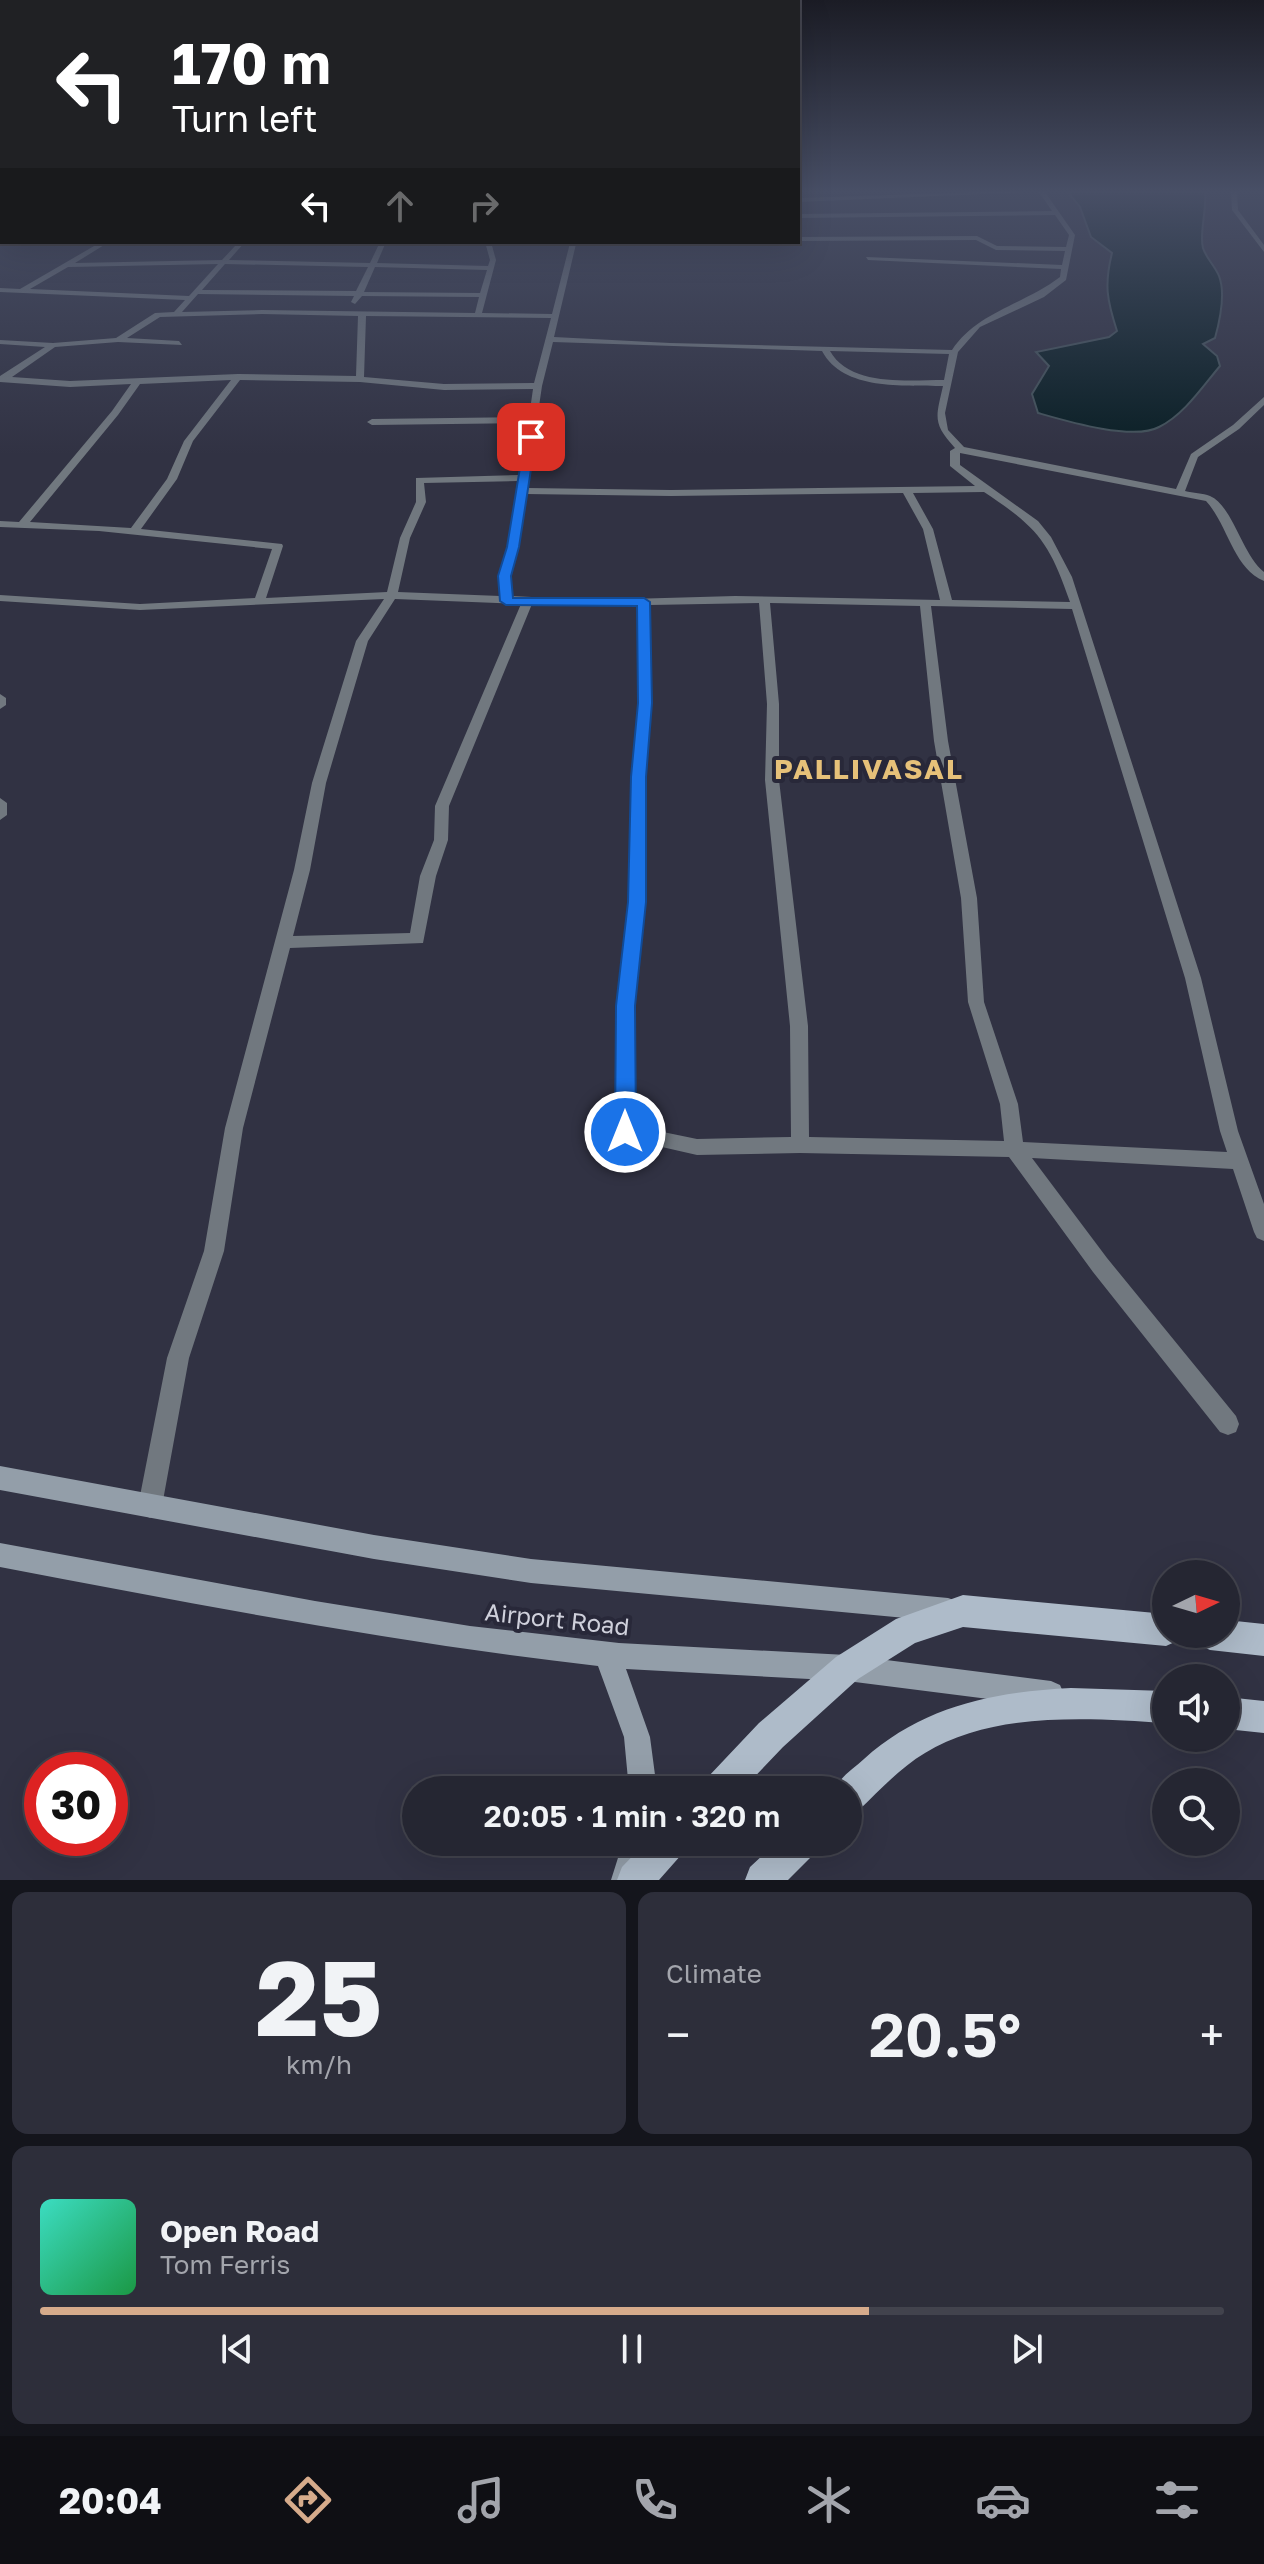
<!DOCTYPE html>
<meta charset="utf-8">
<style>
:root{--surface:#252632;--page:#2d2e3a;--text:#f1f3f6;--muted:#a3a5ac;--line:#42434d;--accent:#d6ab8b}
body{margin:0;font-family:"Golos Text",sans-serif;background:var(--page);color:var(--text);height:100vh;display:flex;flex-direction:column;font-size:30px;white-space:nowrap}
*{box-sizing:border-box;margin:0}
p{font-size:26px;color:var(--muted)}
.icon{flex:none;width:44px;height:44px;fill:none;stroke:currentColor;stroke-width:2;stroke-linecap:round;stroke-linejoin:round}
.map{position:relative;height:1880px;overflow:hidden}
.panel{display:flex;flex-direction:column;gap:12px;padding:12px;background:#14151c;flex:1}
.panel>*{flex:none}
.banner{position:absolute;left:0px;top:0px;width:800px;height:244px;box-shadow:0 8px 32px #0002,0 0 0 2px var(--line);background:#202124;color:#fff;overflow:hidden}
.needle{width:52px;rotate:85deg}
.fabs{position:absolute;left:1152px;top:1560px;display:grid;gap:16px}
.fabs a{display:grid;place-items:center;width:88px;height:88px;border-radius:50%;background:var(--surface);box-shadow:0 8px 32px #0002,0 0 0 2px var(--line);font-size:40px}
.speed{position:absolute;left:24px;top:1752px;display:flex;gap:16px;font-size:40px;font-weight:700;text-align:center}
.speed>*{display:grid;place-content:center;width:104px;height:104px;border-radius:50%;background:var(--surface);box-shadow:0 8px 32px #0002,0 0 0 2px var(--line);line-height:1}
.speed .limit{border:12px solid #d22;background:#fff;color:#111}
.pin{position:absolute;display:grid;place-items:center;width:68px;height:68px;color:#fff;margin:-34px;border-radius:16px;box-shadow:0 4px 12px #0006}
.me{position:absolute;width:88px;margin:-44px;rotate:0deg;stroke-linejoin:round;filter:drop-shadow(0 0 6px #0008)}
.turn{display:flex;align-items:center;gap:28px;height:168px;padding:0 40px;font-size:36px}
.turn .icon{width:104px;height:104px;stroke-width:2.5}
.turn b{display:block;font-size:56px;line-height:68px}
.lanes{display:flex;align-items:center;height:76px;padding:0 40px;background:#0003;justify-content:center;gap:40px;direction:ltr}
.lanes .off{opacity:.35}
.big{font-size:60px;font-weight:600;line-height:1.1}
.panel .card{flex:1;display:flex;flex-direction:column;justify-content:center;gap:12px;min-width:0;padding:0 28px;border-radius:16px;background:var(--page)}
.panel .dial{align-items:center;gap:0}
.dial b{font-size:104px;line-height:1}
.song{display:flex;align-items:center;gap:24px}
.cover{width:96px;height:96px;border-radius:12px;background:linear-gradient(135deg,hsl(170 70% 55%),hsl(140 70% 35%))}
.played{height:8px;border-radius:4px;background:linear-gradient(90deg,var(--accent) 70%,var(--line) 70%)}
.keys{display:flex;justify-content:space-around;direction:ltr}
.heat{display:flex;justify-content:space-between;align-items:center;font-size:44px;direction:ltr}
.panel .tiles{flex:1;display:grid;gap:12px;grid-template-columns:1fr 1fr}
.card:last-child{grid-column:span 2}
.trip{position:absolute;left:402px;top:1776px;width:460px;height:80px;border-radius:40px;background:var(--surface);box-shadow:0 8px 32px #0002,0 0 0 2px var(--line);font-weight:600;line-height:80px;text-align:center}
.tabs{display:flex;height:128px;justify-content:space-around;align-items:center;background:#0f0f14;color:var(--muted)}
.tabs .icon{width:56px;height:56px}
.tabs .active{color:var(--accent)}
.tabs b{font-size:36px;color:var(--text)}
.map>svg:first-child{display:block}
.water{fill:#091e24;stroke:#44535b;stroke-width:2}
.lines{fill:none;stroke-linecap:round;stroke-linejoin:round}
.minor{fill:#71787f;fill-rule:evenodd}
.secondary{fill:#939ea9;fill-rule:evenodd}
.primary{fill:#aebbc9;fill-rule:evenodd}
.route{fill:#1a73e8;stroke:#114b97;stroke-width:2}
.labels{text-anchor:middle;stroke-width:8;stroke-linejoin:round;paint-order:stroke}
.near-street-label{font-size:24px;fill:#cfd0db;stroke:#282839}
.district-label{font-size:28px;font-weight:bold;letter-spacing:2px;fill:#e6c179;stroke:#282839}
</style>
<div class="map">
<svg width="1264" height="1880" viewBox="0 0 1264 1880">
<rect width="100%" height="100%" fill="#313243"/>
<path class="water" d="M1068,192H1205C1207,210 1199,233 1203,248C1206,258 1215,266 1219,276C1226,294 1220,320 1215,338L1203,344L1217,356L1220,366C1203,386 1184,415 1159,427C1133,441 1066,421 1038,413L1032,394L1049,366L1036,352L1109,337L1117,331C1107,300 1104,285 1112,253L1091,237L1080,207Z"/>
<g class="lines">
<path class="minor" d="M980,192H1027L798,202V198Z
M1039,192H1045L1075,235L1066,280L1044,297L980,327L958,352L945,413L948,430L964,447L1176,489L1191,454L1233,425L1264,397V405L1239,429L1198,457L1185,491C1193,493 1203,493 1210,496C1233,506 1242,555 1264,572V581C1233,568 1228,525 1206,501L960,453V465L1038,521L1051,537L1072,577L1201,978L1238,1131L1264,1204V1241L1257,1238L1254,1232L1233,1169L1032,1158L1107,1258L1236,1416L1239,1424L1236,1432L1228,1435L1220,1432L1093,1272L1009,1157L800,1153L697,1155L618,1137L616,1132L617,1006L629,902L631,777L639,703L638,605L532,604L449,806L448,840L436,876L423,943L290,948L243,1128L224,1251L189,1358L162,1506L158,1514L150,1518L142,1514L138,1506L167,1358L204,1251L225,1128L294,870L312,783L356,641L384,599L140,610L0,601V595L140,604L255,598L272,549L99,531L0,527V521L19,522L112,411L131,384L70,387L0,382V376L45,347L0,344V340L53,343L116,338L155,313L174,312L185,300L0,292V288L20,289L101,242H109L75,263L222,260L235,246L112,242H245L229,260L370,263L380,242H386L377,263L488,266L490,260L485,242H491L496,260L482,313L552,314L570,243L581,242L576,244L554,337L670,343L952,350C977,312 1023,305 1060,277L1061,269L868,260L866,257L1062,265L1065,251L996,250L976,240L798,241V237L977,236L997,246L1066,247L1069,235L1055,215L798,218V214L1052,211ZM218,264L189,296L30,289L68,267ZM225,264L368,267L356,291L202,290ZM375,267L487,270L480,293L364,292ZM198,294L354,296L351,302L355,304L362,296L479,297L475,313L262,310L182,312ZM262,314L358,316L356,376L238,374L70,381L12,377L55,347L118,342L182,345L179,341L127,338L160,317ZM366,316L551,318L534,383L444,384L364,377ZM553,342L822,351C843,391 904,385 943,386C936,417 932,423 955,448L950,451V466L975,486L671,490L527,488L542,386ZM830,351L949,354L944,380C909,380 850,387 830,351ZM231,380L184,441L167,479L131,528L30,522L118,415L140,384ZM240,380L360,382L444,390L533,389L529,417L372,419L367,422L372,425L528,423L519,475L416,478V502L400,538L387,592L266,598L283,546L282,544L141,529L177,479L193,441ZM518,481L508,547L498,576L500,596L398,592L410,538L426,502L424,483ZM984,492C1037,527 1049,541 1070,602L952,600L933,529L913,493ZM903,493L923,529L940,600L735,596L594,600L511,596L510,576L518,547L526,494L671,496ZM395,599L521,604L435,806L434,840L420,876L410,933L293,936L310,870L326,783L368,641ZM759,603L767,704L765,780L790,1026L791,1137L697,1139L634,1126L633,1006L645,902V777L651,703L650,605ZM770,603L920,606L934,741L961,898L968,1002L1000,1104L1004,1141L809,1137L808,1026L779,780V704ZM931,606L1072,609L1185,978L1220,1131L1227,1152L1023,1142L1018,1104L984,1002L977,898L948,741Z
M1231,192H1237L1238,210L1264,245V252L1232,210Z
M0,694L6,698V705L0,709Z
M0,798L7,803V815L0,820Z"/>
<path class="secondary" d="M0,1466L374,1535L531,1559L948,1598L957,1601L960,1610L957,1619L948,1622L531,1583L374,1559L0,1490Z
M0,1543L315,1601L470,1626L619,1643L847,1655L1051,1681L1060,1685L1064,1694L1060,1703L1051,1707L847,1681L626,1669L650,1737L657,1790H629L624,1737L598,1666C397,1643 199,1605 0,1567Z
M623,1842H651L639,1880H611Z"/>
<path class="primary" d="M963,1595L1166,1614V1634H1180L1177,1641L1166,1646L963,1627L915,1643L858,1679L783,1747L742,1790H702L707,1778L759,1723L836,1657L896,1619Z
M1226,1620L1264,1624V1656L1210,1650L1199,1645L1194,1634H1226Z
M1071,1688L1166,1691V1723C1090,1718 993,1711 925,1753C901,1767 880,1790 860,1809L848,1814V1790H834C839,1778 854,1768 864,1759C923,1706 993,1692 1071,1688Z
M1226,1697L1264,1701V1733L1226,1729Z
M646,1842H688L682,1854L659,1880H617L622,1867Z
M777,1842H820L814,1854L788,1880H745L750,1867Z"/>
</g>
<linearGradient id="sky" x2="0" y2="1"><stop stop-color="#1b1c25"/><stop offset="0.42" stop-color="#484f66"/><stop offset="1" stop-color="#484f66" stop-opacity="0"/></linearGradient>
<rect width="1264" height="455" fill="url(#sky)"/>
<path class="route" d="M531,434L536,437L519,547L511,576L513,598H644L650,602L652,703L646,777V902L635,1006L636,1132L633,1139L625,1141L618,1139L615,1132L616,1006L628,902L631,777L638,703L637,606L506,605L500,601L498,576L507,547L525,437Z"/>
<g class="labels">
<g class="near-street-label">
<text transform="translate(557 1620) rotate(6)" y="8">Airport Road</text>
</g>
<g class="district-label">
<text x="869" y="779">PALLIVASAL</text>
</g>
</g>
</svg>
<div class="fabs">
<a><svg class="needle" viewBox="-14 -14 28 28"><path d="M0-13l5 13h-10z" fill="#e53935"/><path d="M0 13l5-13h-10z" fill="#a3a5ac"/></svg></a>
<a><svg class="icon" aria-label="sound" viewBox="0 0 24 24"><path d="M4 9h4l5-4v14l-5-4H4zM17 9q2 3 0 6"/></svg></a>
<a><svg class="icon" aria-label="search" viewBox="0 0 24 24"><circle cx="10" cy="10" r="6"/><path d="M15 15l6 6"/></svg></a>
</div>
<div class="speed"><div class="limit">30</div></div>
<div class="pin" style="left:531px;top:437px;background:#d93025"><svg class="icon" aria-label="arrive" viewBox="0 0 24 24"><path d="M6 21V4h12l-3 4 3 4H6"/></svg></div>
<svg class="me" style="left:625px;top:1132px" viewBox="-20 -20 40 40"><circle r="17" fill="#1a73e8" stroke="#fff" stroke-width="3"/><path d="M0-11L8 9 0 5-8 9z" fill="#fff"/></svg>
<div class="trip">20:05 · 1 min · 320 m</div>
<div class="banner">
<div class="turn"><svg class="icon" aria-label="left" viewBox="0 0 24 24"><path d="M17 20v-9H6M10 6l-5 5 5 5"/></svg><div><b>170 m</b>Turn left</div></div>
<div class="lanes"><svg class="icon" aria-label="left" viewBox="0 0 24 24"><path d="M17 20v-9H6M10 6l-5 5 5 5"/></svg><svg class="icon off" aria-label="ahead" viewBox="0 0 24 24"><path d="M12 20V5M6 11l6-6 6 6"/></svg><svg class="icon off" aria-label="right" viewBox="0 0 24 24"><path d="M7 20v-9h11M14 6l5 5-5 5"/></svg></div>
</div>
</div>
<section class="panel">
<div class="tiles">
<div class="card dial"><b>25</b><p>km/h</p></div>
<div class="card"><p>Climate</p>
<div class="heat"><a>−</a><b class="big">20.5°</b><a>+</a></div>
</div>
<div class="card">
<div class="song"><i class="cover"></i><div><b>Open Road</b><p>Tom Ferris</p></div></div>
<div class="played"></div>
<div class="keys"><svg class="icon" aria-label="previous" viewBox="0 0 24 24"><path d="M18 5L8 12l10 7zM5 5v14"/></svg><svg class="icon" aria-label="pause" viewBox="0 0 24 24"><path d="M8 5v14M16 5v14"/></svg><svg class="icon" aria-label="next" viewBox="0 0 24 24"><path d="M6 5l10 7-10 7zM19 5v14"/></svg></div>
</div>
</div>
</section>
<nav class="tabs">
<b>20:04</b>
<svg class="icon active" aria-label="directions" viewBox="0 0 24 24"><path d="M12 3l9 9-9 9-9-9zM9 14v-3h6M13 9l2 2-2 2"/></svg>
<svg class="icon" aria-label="music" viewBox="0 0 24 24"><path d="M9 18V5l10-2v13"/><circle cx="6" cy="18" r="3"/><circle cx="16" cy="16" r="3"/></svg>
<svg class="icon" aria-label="phone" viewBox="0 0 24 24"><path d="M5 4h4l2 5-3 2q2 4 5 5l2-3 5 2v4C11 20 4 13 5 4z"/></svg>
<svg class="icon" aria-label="climate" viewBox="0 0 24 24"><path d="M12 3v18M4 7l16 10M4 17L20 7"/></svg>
<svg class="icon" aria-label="car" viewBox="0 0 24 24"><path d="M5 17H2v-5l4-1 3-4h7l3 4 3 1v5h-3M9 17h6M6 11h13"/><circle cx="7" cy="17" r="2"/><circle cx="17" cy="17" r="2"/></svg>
<svg class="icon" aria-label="filters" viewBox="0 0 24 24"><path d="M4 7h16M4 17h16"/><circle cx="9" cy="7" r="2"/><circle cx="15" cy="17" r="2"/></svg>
</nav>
